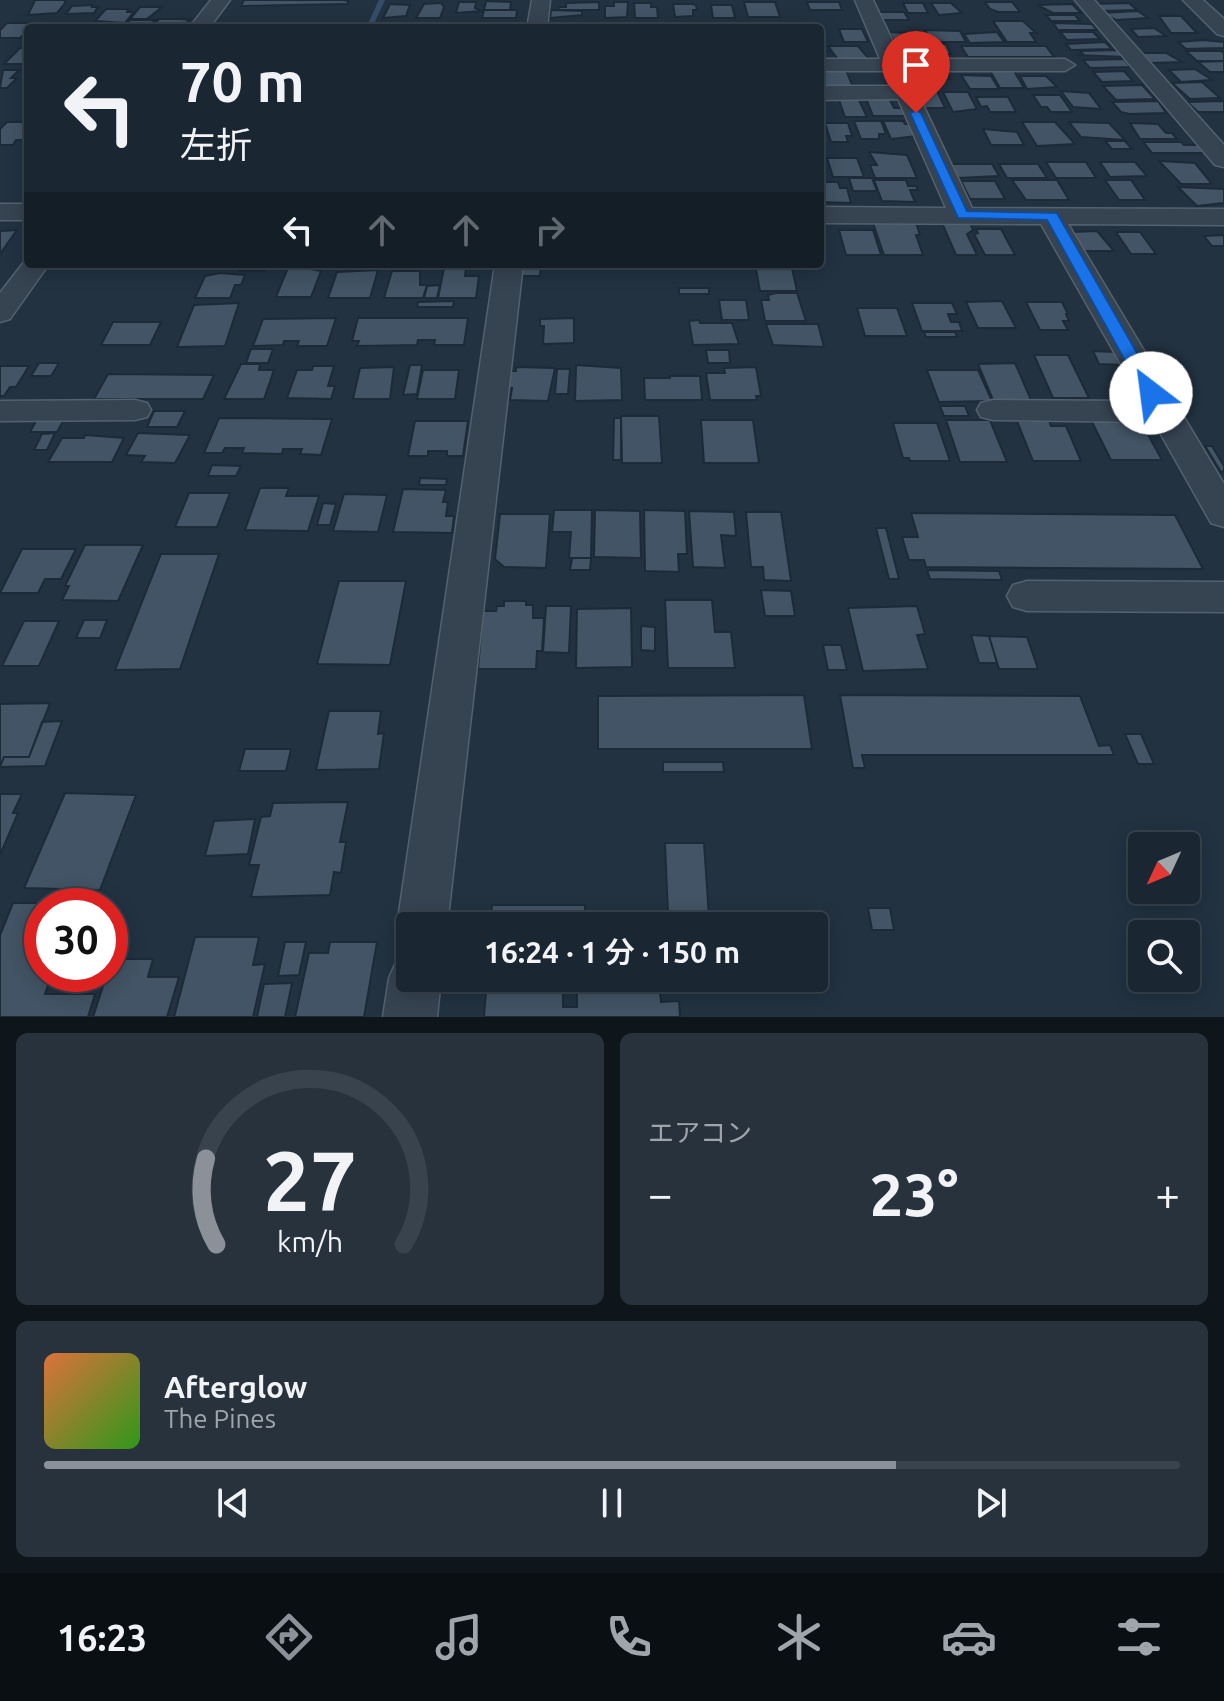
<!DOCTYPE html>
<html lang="ja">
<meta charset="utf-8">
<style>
:root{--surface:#1a2631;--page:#27323d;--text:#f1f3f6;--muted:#9fa5ab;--line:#38434d;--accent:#8c9099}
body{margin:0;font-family:Ubuntu,"Noto Sans JP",sans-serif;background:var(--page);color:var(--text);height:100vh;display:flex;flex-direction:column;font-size:30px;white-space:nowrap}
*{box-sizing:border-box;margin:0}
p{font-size:26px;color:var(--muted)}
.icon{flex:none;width:44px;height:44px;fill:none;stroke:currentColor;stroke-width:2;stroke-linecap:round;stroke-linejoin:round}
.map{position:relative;height:1017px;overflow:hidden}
.details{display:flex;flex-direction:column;gap:16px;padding:16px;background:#0e151b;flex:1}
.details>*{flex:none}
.hud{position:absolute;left:24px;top:24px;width:800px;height:244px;border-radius:8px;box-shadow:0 4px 20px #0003,0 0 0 2px var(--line);background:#1a2631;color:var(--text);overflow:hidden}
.needle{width:52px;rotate:226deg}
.controls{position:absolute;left:1128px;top:832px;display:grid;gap:16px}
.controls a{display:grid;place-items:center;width:72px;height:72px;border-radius:8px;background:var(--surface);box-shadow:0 4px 20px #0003,0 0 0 2px var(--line);font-size:40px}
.speed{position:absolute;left:24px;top:888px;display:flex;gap:16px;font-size:40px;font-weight:700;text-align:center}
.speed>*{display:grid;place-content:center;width:104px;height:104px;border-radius:50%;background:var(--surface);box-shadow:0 4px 20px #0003,0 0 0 2px var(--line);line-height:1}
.speed .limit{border:12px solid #d22;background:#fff;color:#111}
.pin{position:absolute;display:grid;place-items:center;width:68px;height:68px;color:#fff;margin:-82px -34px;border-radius:50% 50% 50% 0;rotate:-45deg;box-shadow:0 0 8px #0007}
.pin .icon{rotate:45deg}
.me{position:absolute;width:88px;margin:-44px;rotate:330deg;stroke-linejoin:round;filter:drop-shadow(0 0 6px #0008)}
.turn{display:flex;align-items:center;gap:28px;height:168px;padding:0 24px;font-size:36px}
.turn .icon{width:104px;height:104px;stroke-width:2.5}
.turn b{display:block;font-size:56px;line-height:68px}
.lanes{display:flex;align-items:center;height:76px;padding:0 24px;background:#0003;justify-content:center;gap:40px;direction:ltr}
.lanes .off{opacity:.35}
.big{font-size:60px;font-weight:600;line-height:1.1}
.details .card{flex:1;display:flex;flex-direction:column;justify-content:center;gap:12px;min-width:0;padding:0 28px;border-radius:12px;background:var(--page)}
.details .dial{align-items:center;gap:0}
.dial svg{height:208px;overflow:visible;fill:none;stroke:var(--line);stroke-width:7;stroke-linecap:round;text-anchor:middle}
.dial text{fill:var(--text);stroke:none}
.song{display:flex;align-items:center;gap:24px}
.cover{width:96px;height:96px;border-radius:12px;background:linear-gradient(135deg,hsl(20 70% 55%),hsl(110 70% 35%))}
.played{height:8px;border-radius:4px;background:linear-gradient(90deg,var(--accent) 75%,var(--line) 75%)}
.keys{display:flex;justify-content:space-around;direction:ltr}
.heat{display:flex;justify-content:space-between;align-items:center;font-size:44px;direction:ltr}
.details .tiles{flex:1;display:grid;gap:16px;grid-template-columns:1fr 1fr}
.card:last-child{grid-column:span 2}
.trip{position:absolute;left:396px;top:912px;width:432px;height:80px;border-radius:8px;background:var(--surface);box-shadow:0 4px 20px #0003,0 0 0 2px var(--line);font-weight:600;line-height:80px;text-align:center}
.dock{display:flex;height:128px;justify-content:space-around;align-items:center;background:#0a0f14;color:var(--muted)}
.dock .icon{width:56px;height:56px}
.dock .active{color:var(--accent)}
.dock b{font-size:36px;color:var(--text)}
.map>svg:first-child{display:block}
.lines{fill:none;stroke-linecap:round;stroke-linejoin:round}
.stream{fill:#344e6a;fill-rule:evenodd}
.building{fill:#425465;stroke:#1d2a38;stroke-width:2}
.minor-casing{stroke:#54616e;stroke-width:3}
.minor{fill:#364351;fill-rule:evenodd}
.route{fill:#1a73e8;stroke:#114b97;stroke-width:2}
</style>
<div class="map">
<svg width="1224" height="1017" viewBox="0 0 1224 1017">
<rect width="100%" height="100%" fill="#223241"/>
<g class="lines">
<path class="stream" d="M379,0H385L372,28H366Z"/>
</g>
<path class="building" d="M35,0H63L66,2L57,13L28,15Z
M244,0H343L348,1V4L241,6Z
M486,1L511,2L510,10H484Z
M459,2H476L475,8L481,11L456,13Z
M599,2V10H558L559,7H566V3Z
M614,2H628L627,17L605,18V6H614Z
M744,2H775L780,17H748Z
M807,2H839L842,10H810Z
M985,2H1012L1020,12H998L990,9Z
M441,3L444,7L440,18H416L424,4Z
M634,3H651V7H657L658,18H635Z
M903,3H923L928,13H908Z
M931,3H951L962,13L939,15Z
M1129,3L1137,10L1103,11L1093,4Z
M390,4L410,5L406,16L383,18Z
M673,4H692L696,5L697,10H693V16L675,17Z
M1072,4L1081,13H1053L1037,5Z
M93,5L92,7H98L94,13L66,14L72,6Z
M711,5H732L735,18H713Z
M140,7H162L147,19H130Z
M106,9H128L127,12H134L125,23L95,21Z
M484,10H517L516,18H482Z
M551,10L582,11V15L550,18Z
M1138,11L1148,18L1116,20L1101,13Z
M879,12H904L909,20H883Z
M1046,15H1075L1080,21H1051Z
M1159,16H1181L1197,33H1171Z
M159,19H181L190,20L181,27H151Z
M130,20H155L149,27H124Z
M993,21H1023L1036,33H1030L1036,42H1007Z
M7,23H35L20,38H0V30Z
M412,23L417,25L416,28H378L380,24Z
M1053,23L1092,24L1097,30H1058Z
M1154,28L1166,36L1138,37L1131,29Z
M839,29H862L868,42H844Z
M925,30L960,31L966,42H931Z
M889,32L924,34L928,43H895Z
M997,32L1004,42L970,43L964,34Z
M1060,32H1093L1100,39L1067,40Z
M1204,40L1224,42V48L1186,49L1178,42Z
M1105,42L1112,49L1071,50L1066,44Z
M929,44H946L951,54H934Z
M828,46H858L870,60L839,61Z
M918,46L930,61L903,62L895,47Z
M961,46H1046L1054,57H968Z
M20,48H28V64H4Z
M1118,50L1124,57L1076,55H1084L1080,51Z
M1186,51H1221L1224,53V61H1197Z
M1142,53H1166L1182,62L1151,63Z
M1124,59L1131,67L1090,68L1083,60Z
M1224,61V72H1210L1198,62Z
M989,69H1013L1024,88H1000Z
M1195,69L1212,80L1181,82L1169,70Z
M3,70H19L11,78H17L7,88H0Z
M822,70H846L854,90H820Z
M905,70L946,73L950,79H909Z
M1124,71L1133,81L1102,82L1093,72Z
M961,75L991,76L999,89H970Z
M1020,76H1046L1057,87L1027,89Z
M1202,82L1220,98L1190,99L1172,83Z
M1142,85L1155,99L1116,100L1103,86Z
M917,91H937L945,108H924Z
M1061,91L1089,93L1101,109L1073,107Z
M943,92H968L977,109L953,112Z
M1033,95H1060L1072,112H1051L1047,107H1041Z
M976,97H1008L1016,112H990L987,106L981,107Z
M866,98H889L894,108H902L906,116H873Z
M839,100H859L867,117H845Z
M1158,101L1166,113L1129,114L1121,112L1112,102Z
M1224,101V112H1198L1187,102Z
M854,121H881L886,134H879V139H861Z
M883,121H903L905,124H911L917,136L891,139Z
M7,122H28L25,125H28V134L23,140H16L13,145H0V129Z
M1022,122H1055L1075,144L1037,146Z
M1069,122L1109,123L1125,140L1081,137Z
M825,123H848L852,136H846L848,142H831Z
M1130,123L1158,124L1166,133H1172L1177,139H1140Z
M983,129L1017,132L1024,145H991Z
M1105,141H1125L1132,149H1112Z
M1143,142H1181L1184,145H1198L1204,153H1152Z
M869,152L907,155L917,178H875L870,165H877Z
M827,158H857L864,177H833Z
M1159,161L1195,163L1212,184H1181Z
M1046,162H1086L1096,178H1056Z
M1100,162H1135L1147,176L1110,177Z
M949,164H992L999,176L957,178Z
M999,164H1038L1047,178H1007Z
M849,178H872L877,191H853Z
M874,180H906L908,186H916L918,190H910L915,202L882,201Z
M1012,180H1057L1069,200H1026Z
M1105,180H1131L1145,200H1119Z
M961,181H995L1005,199H970Z
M820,182H838L840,188H847L851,203L820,202Z
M1178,187L1224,189V203L1197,206Z
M873,223H916L920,235H916L923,255H884Z
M942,223H970L973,230L967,234L977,255H956Z
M976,229H1001L1015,255H985L974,234L978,233Z
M17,230L0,254V231Z
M839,230H873L881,255H846Z
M1097,231L1114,251H1084L1071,232Z
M1116,232H1140L1156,254H1131Z
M1224,235V246H1212L1204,236Z
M243,264H268L265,271H239Z
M520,264H541L540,276H519Z
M755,264H791L797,291H760Z
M289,265L321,271L311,297H276Z
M444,268H466L465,276H479L476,298H438Z
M378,270L370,298H328L337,272Z
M392,271H420V285H427L423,298H384Z
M220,273L245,275L241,285H235L230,298H195L205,276Z
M440,285L437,298H424L427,286Z
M679,288H709V294H679Z
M776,293H797L806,321H765L761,300H769L768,295Z
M719,300H746L749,320H722Z
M454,301L453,307H417L418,302Z
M1002,301L1016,328H978L966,302Z
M1026,302H1062L1068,314H1066L1069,321H1063L1068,330H1040Z
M239,303L225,346L177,347L194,305Z
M912,303H952L957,314H948L951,322H959L962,331H922Z
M857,308H897L907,336H865Z
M336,318L327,346H297L299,341H284L283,345L253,346L263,319Z
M358,318H468L464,345H434L435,340H418L417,345L357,346L359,341H352Z
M574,318V343L543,344L544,326H540V319Z
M699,320L700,323H732L739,344L693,345L689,321Z
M113,322H161L150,345H101Z
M766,324H818L824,347L773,345Z
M924,332H955L957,337H926Z
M251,349H273L268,363H246Z
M706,350H729L730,363H708Z
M1093,351L1115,352L1122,365L1099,364Z
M1034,355H1068L1089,398H1053Z
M39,363H59L51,376H31Z
M1015,363L1031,400H993L978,364Z
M241,364H260L259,370H274L264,399H224Z
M410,365H422L417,394L403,395Z
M576,365L621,368L622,400L575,401Z
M0,366H29L16,387H10L4,396H0Z
M313,366H334L328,386H335L331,399L287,398L297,370H312Z
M394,367L390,399H353L360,368Z
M516,367L555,368L548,401L510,400L512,388H508L511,371H516Z
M756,367L761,396H756L757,400H710L706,373H725L724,368Z
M557,369H570L568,394H555Z
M423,370H459L455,399H417Z
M927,370H978L992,401L939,402Z
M108,374L214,375L203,399H94Z
M670,376H700L702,400H645L644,378H670Z
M940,406H965L969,416H944Z
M154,411H185L177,427H147Z
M39,416H66L57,432H30Z
M621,416H659L662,463H622Z
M219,418L332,419L321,455L300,454L302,449H283L282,454L242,453L244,448H225L222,453H204Z
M614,418H621V460H613Z
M701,420H753L759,463H704Z
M946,420H990L1007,462H960Z
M1091,420H1140L1162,460H1111Z
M415,421H468L463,456H447V451H428V456H408Z
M1017,421H1049L1051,426H1066L1081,461H1033Z
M893,423H937L950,461H910L909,458H903Z
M55,433L47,450H34L42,434Z
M138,433L190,435L175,463L141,462L145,456L126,455Z
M85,435L124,438L112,462H48L62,438H84Z
M1205,446H1212L1224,466V471L1221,472Z
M212,465L241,466L236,476H208Z
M420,478L447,479L446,485H419Z
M260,488H289L286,496H319L308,531L245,530Z
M403,489L446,490L443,502H448L446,516H454L452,533L393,532Z
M189,493H230L217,527H175Z
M344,494L387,495L378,532L333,531Z
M323,503L336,504L330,525H317Z
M554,510H592L591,558H569L571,532H552Z
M595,510L640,511L641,558L594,557Z
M644,510L685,511L687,554H678L679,572L645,571Z
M689,511L734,512L736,536L721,535L725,568L693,567Z
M746,512H781L791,581L764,580L763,567H751Z
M911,513L1175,515L1203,569L926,567L924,560H909L902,537H918Z
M500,514H550L546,568L504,567L495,559Z
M876,528H886L899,579H889Z
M85,545H143L118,601L62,600L69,586H65Z
M22,549H76L61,579H45L38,593H0Z
M161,554H219L180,669L115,670Z
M572,558H591L590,570H570Z
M927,570L999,571L1002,580L930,579Z
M339,581H406L390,665L317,664Z
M761,590L791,591L795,616H765Z
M665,600H712L715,632H731L735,668H668Z
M504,601H526V605H533V618H544L542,651H537L536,669H478L483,611H496L497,606H504Z
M546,606H571L569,653L543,652Z
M917,606L925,634L917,635L928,669L863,671L848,608Z
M631,608L632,667L576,668L577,609Z
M84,620H107L100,638H76Z
M24,621H59L39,666H2Z
M641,626L655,627V651L641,650Z
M971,635L989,636L997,663H979Z
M989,636L1027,637L1038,669H999Z
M823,645H841L847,670H828Z
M804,695L812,749H598V696Z
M840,695L1080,696L1099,746L1110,745L1114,755H862L865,768H853Z
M50,703L29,757H4L0,767V704Z
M329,711H381L378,734L384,733L379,769L316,770Z
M62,721L45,766L0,767L4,757H29L42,722Z
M1125,734H1141L1154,764H1138Z
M245,749H291L286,771H239Z
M663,762H723L724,772H663Z
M65,793L136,795L100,890L24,888Z
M0,794H22L13,813H18L0,855Z
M348,802L340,842H346L341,873L334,872L330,895L251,897L259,865H249L261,817L270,816L273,803Z
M255,819L248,854L205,856L214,821Z
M665,843H704L709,916L668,915Z
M13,903H71L70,906H42V974H52L45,994H95L88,1017H0V935Z
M492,905H585V926H490Z
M868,908H890L894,930H872Z
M195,937H259L253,965L265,964L253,1017H174Z
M285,942H306L299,975L278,976Z
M330,942H377L364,1017H295L309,953H328Z
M112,959H153L148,977H179L167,1017H93L107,974H110Z
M487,978H563V1007H577V993L660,992L661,1002L679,1001L680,1017H484Z
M292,983L285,1017H257L264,984Z"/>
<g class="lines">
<g class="minor-casing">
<path id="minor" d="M211,0H230L209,28H189Z
M532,0H550L547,28H527Z
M855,0H873L901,59H1065L1075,65L1065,71H907L972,208L1224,209V225L1068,224L1224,484V527L1211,523L1154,422L993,420L981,417L977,410L981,403L993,400L1142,401L1041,224L820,223V207L946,208L898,99L820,100V86H892L886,71H820V59H880Z
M1075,0H1094L1224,145V167L1215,165Z
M1183,0H1203L1224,19V36L1217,34Z
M0,204H28V220H0Z
M28,257V264H49L10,319L0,322V293Z
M495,264H523L447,926H410V946L404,944L397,926Z
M135,400L147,403L151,410L147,417L135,420L0,421V401Z
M1027,581L1224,582V612L1027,611L1013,607L1007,596L1013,585Z
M410,954V978H441L437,1017H383L389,978L397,960Z"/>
</g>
<use href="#minor" class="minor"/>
</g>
<path class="route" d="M916,110L921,113L967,211L1057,213L1160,393L1157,397L1151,399L1143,393L1047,220L958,218L910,113Z"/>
</svg>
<div class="controls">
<a><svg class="needle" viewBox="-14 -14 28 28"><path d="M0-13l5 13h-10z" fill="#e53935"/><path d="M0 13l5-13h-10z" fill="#9fa5ab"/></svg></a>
<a><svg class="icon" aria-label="search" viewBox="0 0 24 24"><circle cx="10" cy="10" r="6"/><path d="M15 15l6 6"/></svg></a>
</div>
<div class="speed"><div class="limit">30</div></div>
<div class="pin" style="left:916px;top:113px;background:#d93025"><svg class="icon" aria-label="arrive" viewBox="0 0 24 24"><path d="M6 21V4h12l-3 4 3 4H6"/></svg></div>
<svg class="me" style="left:1151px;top:393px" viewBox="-20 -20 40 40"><circle r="19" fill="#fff"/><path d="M0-13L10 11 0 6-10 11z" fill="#1a73e8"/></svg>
<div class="trip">16:24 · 1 分 · 150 m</div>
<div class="hud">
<div class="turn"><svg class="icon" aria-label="left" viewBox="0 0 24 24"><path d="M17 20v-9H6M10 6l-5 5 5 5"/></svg><div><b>70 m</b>左折</div></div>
<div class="lanes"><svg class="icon" aria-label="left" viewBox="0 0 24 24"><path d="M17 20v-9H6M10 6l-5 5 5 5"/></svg><svg class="icon off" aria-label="ahead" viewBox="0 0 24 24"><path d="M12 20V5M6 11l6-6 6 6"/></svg><svg class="icon off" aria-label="ahead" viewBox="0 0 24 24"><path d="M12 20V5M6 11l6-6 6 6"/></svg><svg class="icon off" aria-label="right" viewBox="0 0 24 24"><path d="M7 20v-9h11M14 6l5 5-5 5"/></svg></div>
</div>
</div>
<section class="details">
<div class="tiles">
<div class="card dial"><svg viewBox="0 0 100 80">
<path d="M14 69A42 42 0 1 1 86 69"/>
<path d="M14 69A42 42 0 0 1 10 36" stroke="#8c9099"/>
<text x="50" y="56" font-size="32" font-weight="700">27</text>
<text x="50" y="72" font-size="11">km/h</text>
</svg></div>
<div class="card"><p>エアコン</p>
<div class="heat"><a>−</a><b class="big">23°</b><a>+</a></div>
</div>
<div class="card">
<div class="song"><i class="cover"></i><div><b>Afterglow</b><p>The Pines</p></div></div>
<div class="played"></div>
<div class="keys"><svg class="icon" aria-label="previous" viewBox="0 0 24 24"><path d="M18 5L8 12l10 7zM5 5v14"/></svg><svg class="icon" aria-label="pause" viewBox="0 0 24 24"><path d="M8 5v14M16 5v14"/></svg><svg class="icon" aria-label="next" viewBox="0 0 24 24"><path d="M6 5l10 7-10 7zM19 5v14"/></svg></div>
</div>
</div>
</section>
<nav class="dock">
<b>16:23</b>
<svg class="icon active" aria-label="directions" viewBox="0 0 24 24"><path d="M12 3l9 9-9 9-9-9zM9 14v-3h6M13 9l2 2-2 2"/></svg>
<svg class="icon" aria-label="music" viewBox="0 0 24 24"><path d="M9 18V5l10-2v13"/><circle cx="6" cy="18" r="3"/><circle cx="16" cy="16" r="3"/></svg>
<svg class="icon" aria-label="phone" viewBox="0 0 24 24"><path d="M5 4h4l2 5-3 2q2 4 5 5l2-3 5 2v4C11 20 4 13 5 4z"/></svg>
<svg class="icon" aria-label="climate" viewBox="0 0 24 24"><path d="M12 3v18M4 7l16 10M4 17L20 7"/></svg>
<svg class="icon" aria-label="car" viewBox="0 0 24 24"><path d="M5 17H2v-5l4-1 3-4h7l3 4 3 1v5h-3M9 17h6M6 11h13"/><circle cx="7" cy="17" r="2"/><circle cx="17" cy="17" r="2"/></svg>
<svg class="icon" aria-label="filters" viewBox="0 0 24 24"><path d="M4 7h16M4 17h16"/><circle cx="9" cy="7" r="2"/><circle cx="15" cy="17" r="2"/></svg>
</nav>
